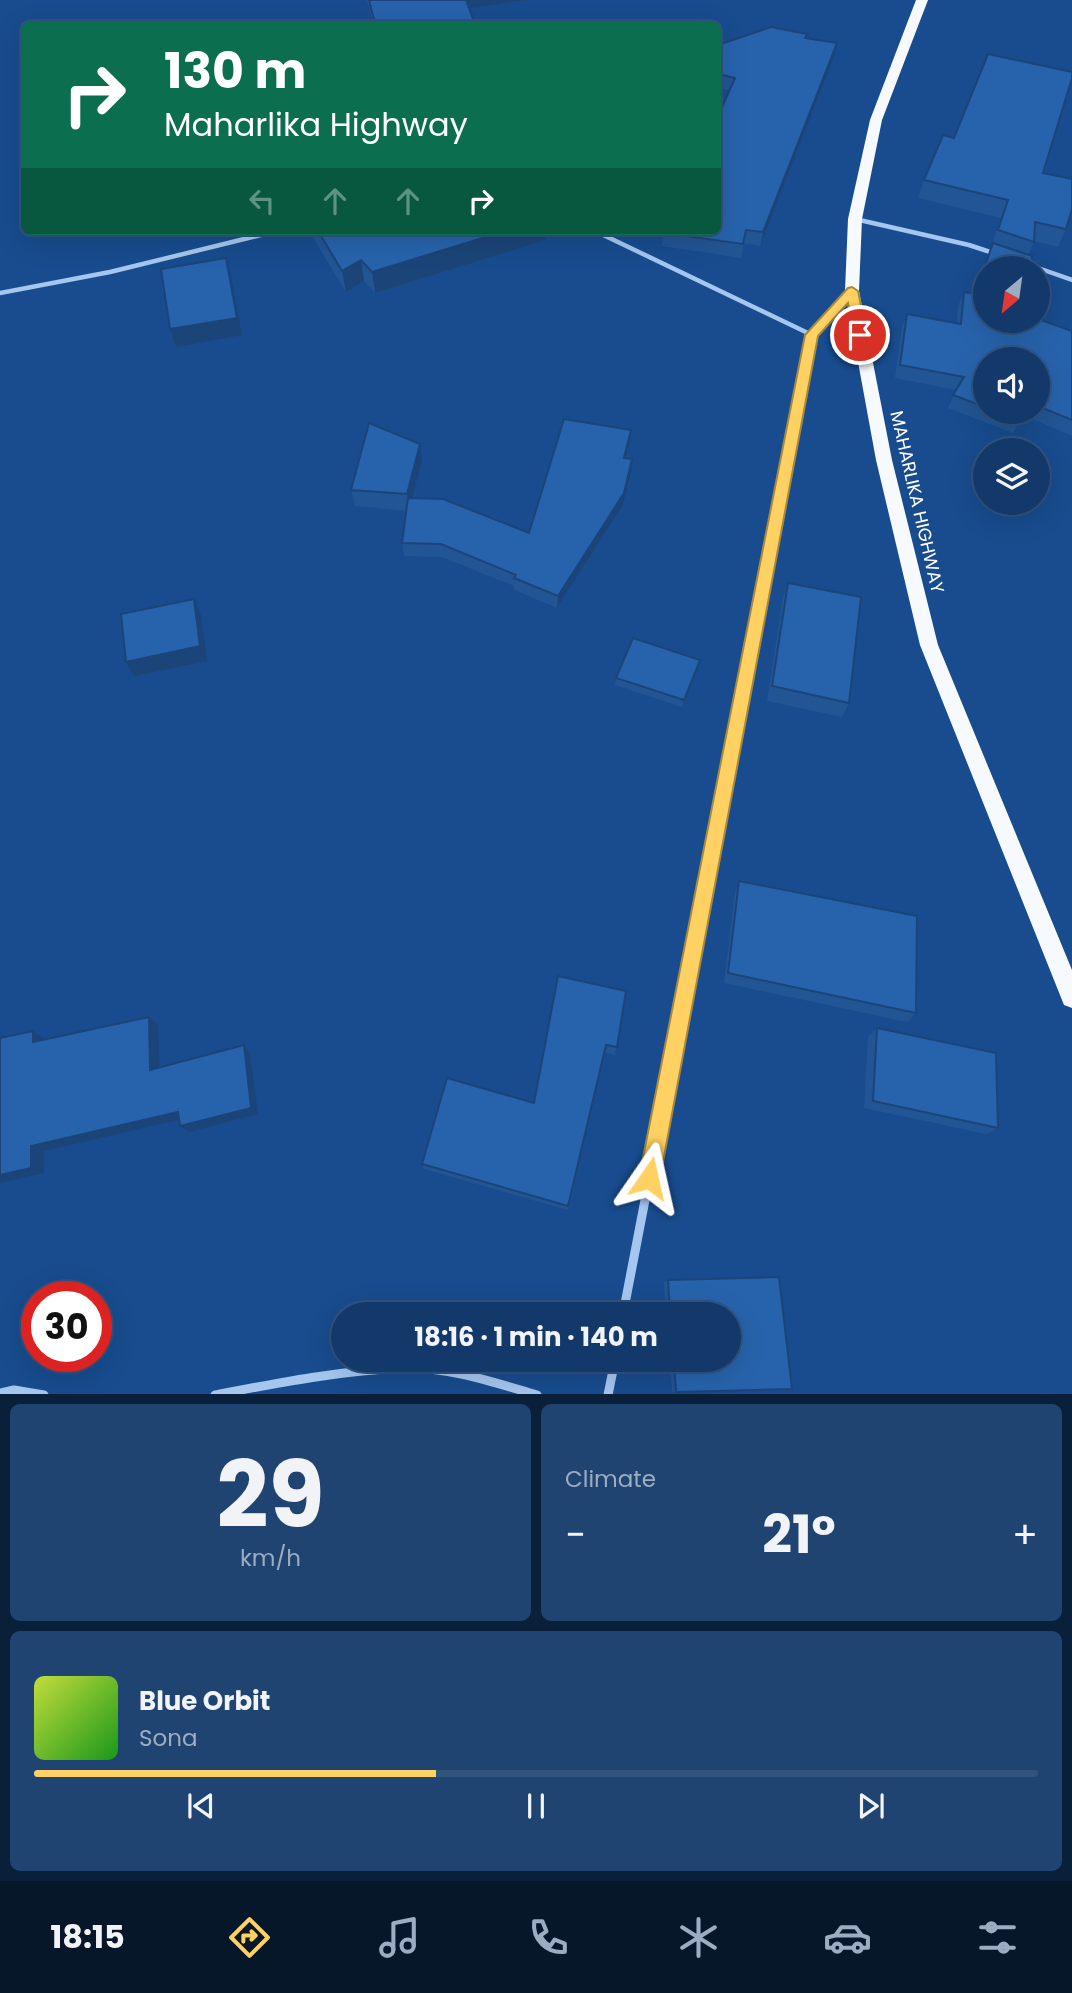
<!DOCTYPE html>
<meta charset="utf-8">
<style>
:root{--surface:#12396a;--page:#1f4472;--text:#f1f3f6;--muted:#9cacc1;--line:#31537e;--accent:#ffd162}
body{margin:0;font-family:Poppins,sans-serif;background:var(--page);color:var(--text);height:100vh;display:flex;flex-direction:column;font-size:26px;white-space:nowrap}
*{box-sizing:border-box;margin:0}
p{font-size:23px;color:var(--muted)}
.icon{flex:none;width:38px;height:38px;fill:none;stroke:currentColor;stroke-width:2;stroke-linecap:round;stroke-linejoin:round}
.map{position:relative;height:1394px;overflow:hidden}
.panel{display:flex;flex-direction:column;gap:10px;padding:10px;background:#0a1f3a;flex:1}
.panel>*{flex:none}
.hud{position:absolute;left:21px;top:21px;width:700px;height:214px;border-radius:10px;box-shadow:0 7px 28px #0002,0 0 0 2px var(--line);background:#0b6e4f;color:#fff;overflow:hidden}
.needle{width:46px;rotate:209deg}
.buttons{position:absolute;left:973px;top:256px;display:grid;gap:14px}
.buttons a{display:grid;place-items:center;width:77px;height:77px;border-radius:50%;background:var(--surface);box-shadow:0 7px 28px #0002,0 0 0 2px var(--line);font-size:35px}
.speed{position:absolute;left:21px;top:1281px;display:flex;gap:14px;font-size:35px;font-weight:700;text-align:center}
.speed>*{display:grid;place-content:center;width:91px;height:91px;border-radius:50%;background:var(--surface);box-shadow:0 7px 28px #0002,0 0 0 2px var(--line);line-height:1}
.speed .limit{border:10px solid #d22;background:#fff;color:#111}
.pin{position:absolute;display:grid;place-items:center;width:60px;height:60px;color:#fff;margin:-30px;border:4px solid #fff;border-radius:50%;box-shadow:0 2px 7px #0007}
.me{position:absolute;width:77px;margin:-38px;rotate:11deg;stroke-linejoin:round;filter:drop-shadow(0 0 5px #0008)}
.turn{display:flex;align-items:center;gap:24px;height:147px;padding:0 28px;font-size:32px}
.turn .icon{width:91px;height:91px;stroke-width:2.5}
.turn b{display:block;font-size:49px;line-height:60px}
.lanes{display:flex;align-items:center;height:66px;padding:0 28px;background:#0003;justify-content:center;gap:35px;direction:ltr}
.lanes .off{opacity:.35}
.big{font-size:52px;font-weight:700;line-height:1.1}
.panel .widget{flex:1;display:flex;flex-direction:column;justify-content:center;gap:10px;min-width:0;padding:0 24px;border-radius:10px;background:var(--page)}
.panel .dial{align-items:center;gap:0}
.dial b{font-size:91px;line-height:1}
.song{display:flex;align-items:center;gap:21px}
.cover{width:84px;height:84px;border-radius:10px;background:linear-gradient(135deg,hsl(70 70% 55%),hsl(120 70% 35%))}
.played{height:7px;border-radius:4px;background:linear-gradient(90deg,var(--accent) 40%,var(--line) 40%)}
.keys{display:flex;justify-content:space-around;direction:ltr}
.heat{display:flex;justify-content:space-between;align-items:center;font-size:38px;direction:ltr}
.panel .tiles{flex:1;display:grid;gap:10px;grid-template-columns:1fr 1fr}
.widget:last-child{grid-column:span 2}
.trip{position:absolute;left:331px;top:1302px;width:410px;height:70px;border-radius:35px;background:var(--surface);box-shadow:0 7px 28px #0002,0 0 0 2px var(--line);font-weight:700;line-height:70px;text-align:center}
.tabs{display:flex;height:112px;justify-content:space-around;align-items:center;background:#07172a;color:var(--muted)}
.tabs .icon{width:49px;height:49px}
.tabs .current{color:var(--accent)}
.tabs b{font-size:32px;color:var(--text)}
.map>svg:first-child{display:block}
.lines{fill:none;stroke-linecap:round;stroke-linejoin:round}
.minor-far2{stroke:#a5c6ef;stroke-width:4.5}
.minor-far1{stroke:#a5c6ef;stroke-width:6}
.minor{stroke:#a5c6ef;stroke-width:9}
.trunk{fill:#f6faff;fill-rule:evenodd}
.wall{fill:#225594;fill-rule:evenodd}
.shaded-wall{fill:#1b4578}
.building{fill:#2763ac;stroke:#1b4578;stroke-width:2}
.route{fill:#ffd162;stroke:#a68840;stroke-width:2}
.labels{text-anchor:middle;stroke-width:7;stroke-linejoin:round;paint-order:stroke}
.street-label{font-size:18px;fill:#fff;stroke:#184c8e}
</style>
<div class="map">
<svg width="1072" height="1395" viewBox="0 0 1072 1395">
<rect width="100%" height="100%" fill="#184c8e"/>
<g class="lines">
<path class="minor-far2" d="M855,219L969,245L996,254
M595,231L812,335
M1038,268L1072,280
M0,293L110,272L277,231
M811,340L812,335L852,291"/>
<path class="minor-far1" d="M724,792L811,338"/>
<path class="minor" d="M623,1314L724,791
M0,1393L14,1390L44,1395
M215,1395C277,1383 343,1370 406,1368C450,1367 496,1383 537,1395
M608,1395L615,1360"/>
<path class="trunk" d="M916,0H928L882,120L862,219L859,291L892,460L938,645L1072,970V1008L1064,1005L920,645L876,460L845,291L848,219L870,120Z"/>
</g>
<path class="wall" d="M367,0H527L469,8L475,24H373Z
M806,38L834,57L760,246L744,243L741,258L662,246L664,233L729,90L718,88V45Z
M1043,173L1066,229L1058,247L1034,241L1028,255L985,320L1072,331V436L1023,415L1013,433L948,408L956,390L895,378L902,327L907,314L957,323L958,306L964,292L975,294L1001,218L918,198L924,180ZM985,359H1038V411H985Z
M309,231H546V240L375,293L364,281L346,292Z
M631,430L630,443L626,458L631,472L623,505L557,608L514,590V586L442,557L404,556L402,543L406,511L355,506L351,490L422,461L412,498L529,533Z
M788,583L849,703L842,717L767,701L783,598Z
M698,668L682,707L615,685L616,678Z
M739,881L916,1013L907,1022L724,983L735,892Z
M626,991L615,1055L604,1052L568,1210L424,1169L422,1164L534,1103Z
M877,1028L998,1128L986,1134L864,1108L868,1037Z
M779,1277L792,1389L672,1392L670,1360H728V1314H666L664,1282L668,1280Z"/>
<path class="shaded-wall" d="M464,0H527L465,9Z
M837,43L834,57L760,246L763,232Z
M505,231H546V240L375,293L372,272Z
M226,258L231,276L242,335L176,347L170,329Z
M361,260L364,281L346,292L342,271Z
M631,430L630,443L622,471L624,458Z
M420,444L422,461L409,511L407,494Z
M632,459L631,472L623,505L557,608L558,596Z
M194,599L201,615L207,661L134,676L126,662Z
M700,660L698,668L682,707L684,700Z
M149,1017L158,1025L160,1077L150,1070Z
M33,1031L45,1039V1050L33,1042Z
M244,1045L250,1053L258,1114L189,1132L180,1126Z
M178,1112L187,1118L44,1151V1173L0,1183V1175L31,1146Z"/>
<path class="building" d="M369,0H466L475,24H375Z
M771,27L807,34L805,38L837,43L763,232L746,230L743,244L664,233L665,231H718V116L735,78L718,74V45Z
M988,54L1072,72V78L1043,173L1072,179V209L1066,229L1035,222L1034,242L998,230L1008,200L924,180L943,135L954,138Z
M318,231H505L372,272L361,260L342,271Z
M993,243L1032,256L1031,268H985V320H1038V319L1072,331V420L1038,406V359H985V407L953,395L964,377L900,365L907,314L961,324L964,292L975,294Z
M226,258L237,318L170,329L161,269Z
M997,411H1024L1020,420Z
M564,419L631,430L624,458L632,459L624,493L558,596L514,578L516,575L441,544L402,543L408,498L443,499L529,533Z
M369,423L420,444L407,494L351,490Z
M788,583L861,597L849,703L772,686Z
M194,599L200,646L126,662L121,614Z
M633,638L700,660L684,700L616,678Z
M739,881L917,916L916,1013L728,973Z
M558,976L626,991L617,1047L606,1045L568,1206L422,1164L447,1078L534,1103Z
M149,1017L150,1070L244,1045L251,1108L180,1126L178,1112L31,1146V1168L0,1175V1038L33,1031V1042Z
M877,1028L996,1053L998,1128L873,1101Z
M779,1277L792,1389L676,1392L674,1360H728V1314H670L668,1280Z"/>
<path class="route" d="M852,287L858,291L867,335L860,339L854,335L848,303L818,336L660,1178L657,1185L649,1188L642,1185L639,1178L805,335L848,288Z"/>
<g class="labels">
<g class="street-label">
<text transform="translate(917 502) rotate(77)" y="6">MAHARLIKA HIGHWAY</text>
</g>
</g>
</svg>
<div class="buttons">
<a><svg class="needle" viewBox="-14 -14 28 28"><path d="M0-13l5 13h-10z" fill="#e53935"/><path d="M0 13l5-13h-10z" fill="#9cacc1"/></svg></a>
<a><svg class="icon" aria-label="sound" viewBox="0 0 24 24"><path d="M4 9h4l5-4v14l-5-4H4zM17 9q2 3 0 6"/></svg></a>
<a><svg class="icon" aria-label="layers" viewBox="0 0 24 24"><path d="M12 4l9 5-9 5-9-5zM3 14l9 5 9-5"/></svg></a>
</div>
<div class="speed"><div class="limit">30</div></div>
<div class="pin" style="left:860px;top:335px;background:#d93025"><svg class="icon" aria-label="arrive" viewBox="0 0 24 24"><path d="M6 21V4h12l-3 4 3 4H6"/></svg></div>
<svg class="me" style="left:649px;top:1178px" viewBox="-20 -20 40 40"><path d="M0-17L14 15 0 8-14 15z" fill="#ffd162" stroke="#fff" stroke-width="4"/></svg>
<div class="trip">18:16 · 1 min · 140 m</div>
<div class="hud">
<div class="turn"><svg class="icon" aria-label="right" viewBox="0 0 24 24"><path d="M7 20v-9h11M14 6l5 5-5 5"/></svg><div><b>130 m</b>Maharlika Highway</div></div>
<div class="lanes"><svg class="icon off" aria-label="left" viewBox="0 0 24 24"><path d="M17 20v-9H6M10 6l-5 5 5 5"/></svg><svg class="icon off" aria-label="ahead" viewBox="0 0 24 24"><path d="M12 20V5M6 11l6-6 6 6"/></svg><svg class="icon off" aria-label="ahead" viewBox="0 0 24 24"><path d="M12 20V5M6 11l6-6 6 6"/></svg><svg class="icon" aria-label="right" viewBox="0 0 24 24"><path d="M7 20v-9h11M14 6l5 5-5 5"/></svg></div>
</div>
</div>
<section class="panel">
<div class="tiles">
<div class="widget dial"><b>29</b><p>km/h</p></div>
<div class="widget"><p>Climate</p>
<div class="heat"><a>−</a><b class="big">21°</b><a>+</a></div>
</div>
<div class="widget">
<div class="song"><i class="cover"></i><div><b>Blue Orbit</b><p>Sona</p></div></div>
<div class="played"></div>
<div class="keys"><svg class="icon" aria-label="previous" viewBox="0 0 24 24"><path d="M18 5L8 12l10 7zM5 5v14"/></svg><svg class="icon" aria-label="pause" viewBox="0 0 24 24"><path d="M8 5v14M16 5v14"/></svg><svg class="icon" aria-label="next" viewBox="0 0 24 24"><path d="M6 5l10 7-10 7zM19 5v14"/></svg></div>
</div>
</div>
</section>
<nav class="tabs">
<b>18:15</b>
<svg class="icon current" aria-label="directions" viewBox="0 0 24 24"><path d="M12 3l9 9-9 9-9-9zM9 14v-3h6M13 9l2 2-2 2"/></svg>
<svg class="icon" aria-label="music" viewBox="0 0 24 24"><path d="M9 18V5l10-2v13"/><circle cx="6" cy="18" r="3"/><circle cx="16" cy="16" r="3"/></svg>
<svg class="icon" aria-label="phone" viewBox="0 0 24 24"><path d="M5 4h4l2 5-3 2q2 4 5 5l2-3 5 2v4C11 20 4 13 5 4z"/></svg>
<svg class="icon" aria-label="climate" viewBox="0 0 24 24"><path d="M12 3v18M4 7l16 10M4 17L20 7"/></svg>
<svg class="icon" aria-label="car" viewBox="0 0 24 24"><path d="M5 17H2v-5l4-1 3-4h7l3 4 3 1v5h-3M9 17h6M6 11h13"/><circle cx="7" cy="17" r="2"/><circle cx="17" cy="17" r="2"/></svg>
<svg class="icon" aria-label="filters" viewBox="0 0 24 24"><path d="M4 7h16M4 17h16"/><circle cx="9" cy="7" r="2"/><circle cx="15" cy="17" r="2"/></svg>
</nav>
